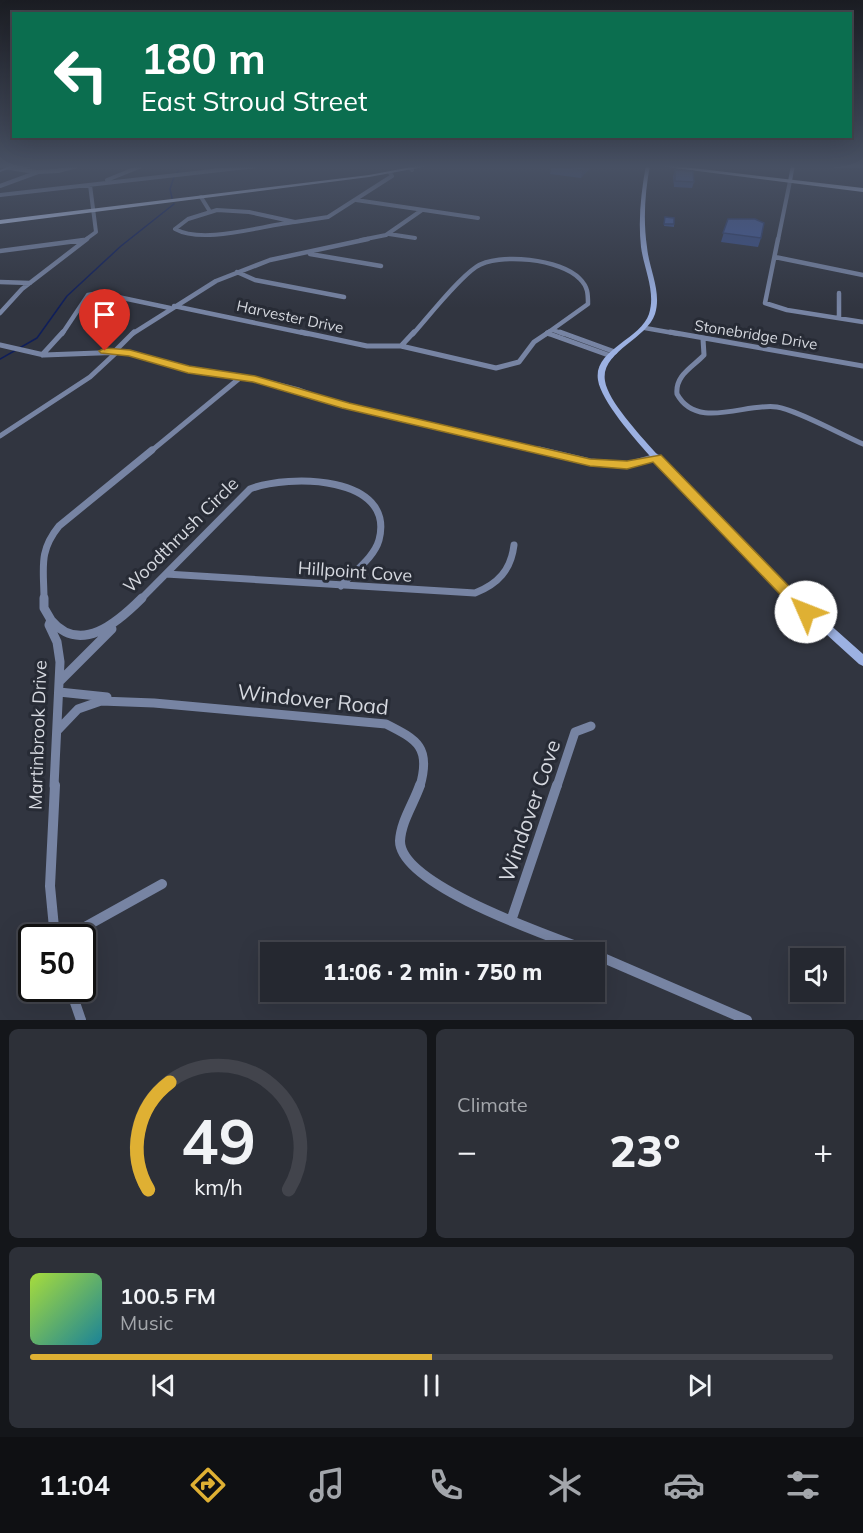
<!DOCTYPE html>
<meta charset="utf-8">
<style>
:root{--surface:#252830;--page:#2d3038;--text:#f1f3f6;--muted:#a3a6ab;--line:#42444c;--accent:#dfb033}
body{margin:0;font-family:Mulish,sans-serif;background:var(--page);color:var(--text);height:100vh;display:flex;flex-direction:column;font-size:22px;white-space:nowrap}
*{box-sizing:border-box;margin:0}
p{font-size:20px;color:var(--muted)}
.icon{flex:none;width:33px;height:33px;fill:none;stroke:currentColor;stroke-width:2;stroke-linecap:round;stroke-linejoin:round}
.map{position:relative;height:1020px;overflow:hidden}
.details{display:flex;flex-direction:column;gap:9px;padding:9px;background:#14161a;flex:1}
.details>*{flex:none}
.top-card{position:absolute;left:12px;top:12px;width:840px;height:126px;border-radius:0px;box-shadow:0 6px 24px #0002,0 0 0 2px var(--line);background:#0b6e4f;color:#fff;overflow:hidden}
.controls{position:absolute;left:790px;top:948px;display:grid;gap:12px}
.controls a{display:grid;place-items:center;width:54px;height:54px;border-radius:0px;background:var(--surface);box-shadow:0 6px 24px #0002,0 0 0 2px var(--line);font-size:30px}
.speed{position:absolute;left:18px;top:924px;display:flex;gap:12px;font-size:30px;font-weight:700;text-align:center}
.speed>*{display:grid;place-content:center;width:78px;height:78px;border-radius:50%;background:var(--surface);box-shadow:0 6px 24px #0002,0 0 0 2px var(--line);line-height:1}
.speed .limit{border:3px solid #111;border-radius:9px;background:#fff;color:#111}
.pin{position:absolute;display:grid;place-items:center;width:51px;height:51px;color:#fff;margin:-62px -26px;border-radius:50% 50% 50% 0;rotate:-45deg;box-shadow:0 0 6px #0007}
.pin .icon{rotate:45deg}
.me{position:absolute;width:66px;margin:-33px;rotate:314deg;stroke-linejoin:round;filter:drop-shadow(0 0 4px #0008)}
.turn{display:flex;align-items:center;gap:21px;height:126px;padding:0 30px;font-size:27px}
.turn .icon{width:78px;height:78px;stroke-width:2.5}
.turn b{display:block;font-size:42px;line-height:51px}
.big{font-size:45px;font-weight:800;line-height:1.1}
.details .widget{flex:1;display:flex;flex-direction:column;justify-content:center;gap:9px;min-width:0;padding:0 21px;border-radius:9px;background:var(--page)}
.details .dial{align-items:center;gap:0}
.dial svg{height:156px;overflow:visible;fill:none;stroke:var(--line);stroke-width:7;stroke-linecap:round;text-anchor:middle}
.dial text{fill:var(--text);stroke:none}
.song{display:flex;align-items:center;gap:18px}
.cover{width:72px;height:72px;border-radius:9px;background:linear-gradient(135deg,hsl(80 70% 55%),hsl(190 70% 35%))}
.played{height:6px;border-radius:3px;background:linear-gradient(90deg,var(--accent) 50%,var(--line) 50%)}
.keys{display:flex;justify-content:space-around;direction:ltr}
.heat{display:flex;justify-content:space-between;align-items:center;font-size:33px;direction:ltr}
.details .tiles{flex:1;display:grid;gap:9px;grid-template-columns:1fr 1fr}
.widget:last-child{grid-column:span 2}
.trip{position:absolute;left:260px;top:942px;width:345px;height:60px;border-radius:0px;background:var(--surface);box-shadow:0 6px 24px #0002,0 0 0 2px var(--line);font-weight:800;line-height:60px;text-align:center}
.menu{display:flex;height:96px;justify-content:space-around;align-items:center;background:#0f1013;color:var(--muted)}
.menu .icon{width:42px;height:42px}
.menu .active{color:var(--accent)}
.menu b{font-size:27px;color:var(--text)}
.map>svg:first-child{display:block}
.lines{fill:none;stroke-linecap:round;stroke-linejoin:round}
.stream{stroke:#0f1e5a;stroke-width:1.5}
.street-far5{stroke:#7784a3;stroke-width:4}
.street-far4{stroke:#7784a3;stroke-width:4.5}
.street-far3{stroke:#7784a3;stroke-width:5}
.street-far2{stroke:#7784a3;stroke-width:7}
.street-far1{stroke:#7784a3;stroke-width:9}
.street{stroke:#7784a3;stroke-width:10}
.secondary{fill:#9cb1e2;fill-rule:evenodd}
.primary{fill:#c4d4fa;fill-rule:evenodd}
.wall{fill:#3a4f88}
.shaded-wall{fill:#30406f}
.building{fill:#445c9e;stroke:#30406f;stroke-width:1.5}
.route{fill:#dfb033;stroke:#917221;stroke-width:1.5}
.labels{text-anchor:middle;stroke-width:6;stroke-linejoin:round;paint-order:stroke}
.far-street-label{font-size:15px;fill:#d5d8df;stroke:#272b35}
.street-label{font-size:18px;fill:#d5d8df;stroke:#272b35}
.near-street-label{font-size:21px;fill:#d5d8df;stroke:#272b35}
</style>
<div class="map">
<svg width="863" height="1020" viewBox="0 0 863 1020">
<rect width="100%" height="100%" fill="#313540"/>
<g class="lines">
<path class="stream" d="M176,174L184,165
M172,198L170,189L174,177
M0,359L37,338L67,296L121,246L174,204"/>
<path class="street-far5" d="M408,165L412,170
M9,168L36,172
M107,180L144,165
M0,186L38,172L58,171L81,165
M0,195L264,165
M201,197L209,210
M356,200L478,218
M217,210L249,212L295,222C263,225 204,245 175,229L188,219Z
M295,222L328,217L392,176L390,173
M389,234L415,238
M82,240H84
M85,240L96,232L90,185
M361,240L386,235L422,210
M778,240L790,181"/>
<path class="street-far4" d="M778,239L765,303L787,310L863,322
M0,251L84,240
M310,254L381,266
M775,257L863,275
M237,272L255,280L344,297
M0,282L30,283
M839,293V318
M174,306L308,334
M0,313L22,289L87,239
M645,328L679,334
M553,330L564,334
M547,333L549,334
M62,334L88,295L99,293L170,308
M132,334L216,281L270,260L368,239
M413,334C429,316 457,280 476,267C498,252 562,259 580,279C588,287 588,294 588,304L546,334"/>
<path class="street-far3" d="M301,332L367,346H401
M560,332L615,352
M670,332L863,366
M547,333L611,356
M703,339L704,355C693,367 675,375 677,394C697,431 747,402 777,407C797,410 842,435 863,444
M0,345L44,355L125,352L188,369L255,379L299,390L331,402L545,452
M401,346L496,368L519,362L534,342L549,332
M401,346L414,332
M115,351L134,332
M42,355L63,332
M0,436L90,377L118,351
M150,452L241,377"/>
<path class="street-far2" d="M539,450L590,462L627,465L656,457
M166,574L475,593C498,584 511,570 514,545
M44,600C44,568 38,552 59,526L152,450
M140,600L250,489C288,474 396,475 379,540C374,558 353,572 341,586"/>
<path class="street-far1" d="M44,598V608L51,620L49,625L57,642L60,662L54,786
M51,620C80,655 117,623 142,598
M60,681L112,629
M59,692L107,697
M57,731L78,709L101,701L154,703L386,724C418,740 431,748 420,786
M557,786L575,732L591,726"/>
<path class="street" d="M55,785L50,886L55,938
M420,785C414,803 401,821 400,841C400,886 553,937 592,952
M512,918L557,785
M65,938L162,884
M594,954L747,1020
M70,988L81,1020"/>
<path class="secondary" d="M12,165H19L0,172V170Z
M646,165H650C645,192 643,220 647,247C649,269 662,292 655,314C647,339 600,352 605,381C608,401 640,435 654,451C719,523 790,590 863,654V666L859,664C786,598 714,529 649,455C635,439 601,401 598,380C593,350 641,339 649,314C656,292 644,269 641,247C638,220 641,192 646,165Z
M791,165H795L792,181L790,182L788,181Z"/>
<path class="primary" d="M422,165H434L369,177L0,224V220L369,175Z
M651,165H667L863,188V192Z"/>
</g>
<path class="wall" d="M552,165H589V169L581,178L550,174Z
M675,170L694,182L692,188L674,187L673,176Z
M665,217L674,224V227L664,226Z
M728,219L761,238L758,247L721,242Z"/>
<path class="shaded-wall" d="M586,165H589V169L581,178L582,170Z"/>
<path class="building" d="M552,165H586L582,170L551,166Z
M675,170L693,171L694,182L675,181Z
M665,217L674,218V224H664Z
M728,219H755L764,223L761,238L723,233Z"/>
<linearGradient id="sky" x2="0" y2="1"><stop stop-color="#1b1d23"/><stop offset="0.54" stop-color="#485164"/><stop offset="1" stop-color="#485164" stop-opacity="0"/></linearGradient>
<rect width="863" height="308" fill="url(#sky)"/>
<path class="route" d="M105,348L130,350L189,366L255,376L349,403L590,459L627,461L661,455L814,612L806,618L801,616L653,462L627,469L590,466L342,408L253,382L188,373L129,356L101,353L99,351Z"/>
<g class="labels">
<g class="far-street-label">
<text transform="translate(290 317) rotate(12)" y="5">Harvester Drive</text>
<text transform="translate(756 335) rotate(9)" y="5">Stonebridge Drive</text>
</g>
<g class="street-label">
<text transform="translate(181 535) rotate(-45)" y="6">Woodthrush Circle</text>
<text transform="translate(355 572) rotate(4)" y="6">Hillpoint Cove</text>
<text transform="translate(38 735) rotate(-88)" y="6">Martinbrook Drive</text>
</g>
<g class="near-street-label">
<text transform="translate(313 700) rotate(6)" y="7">Windover Road</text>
<text transform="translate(530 811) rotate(-71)" y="7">Windover Cove</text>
</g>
</g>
</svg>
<div class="controls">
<a><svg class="icon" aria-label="sound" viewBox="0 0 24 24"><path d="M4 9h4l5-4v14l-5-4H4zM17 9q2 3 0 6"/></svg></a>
</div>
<div class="speed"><div class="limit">50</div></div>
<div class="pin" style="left:105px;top:351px;background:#d93025"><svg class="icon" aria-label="arrive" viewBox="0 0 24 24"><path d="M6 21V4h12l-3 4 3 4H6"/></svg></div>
<svg class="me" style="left:806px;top:612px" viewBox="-20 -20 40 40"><circle r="19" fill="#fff"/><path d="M0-13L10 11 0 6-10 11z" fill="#dfb033"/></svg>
<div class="trip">11:06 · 2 min · 750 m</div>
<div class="top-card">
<div class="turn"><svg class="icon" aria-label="left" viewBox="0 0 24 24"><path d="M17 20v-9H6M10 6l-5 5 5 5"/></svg><div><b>180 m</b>East Stroud Street</div></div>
</div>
</div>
<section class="details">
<div class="tiles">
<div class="widget dial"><svg viewBox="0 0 100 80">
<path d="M14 69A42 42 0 1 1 86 69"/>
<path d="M14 69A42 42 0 0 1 25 14" stroke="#dfb033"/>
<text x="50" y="56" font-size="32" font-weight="700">49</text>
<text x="50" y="72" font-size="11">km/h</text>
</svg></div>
<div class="widget"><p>Climate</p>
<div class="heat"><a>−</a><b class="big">23°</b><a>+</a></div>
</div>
<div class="widget">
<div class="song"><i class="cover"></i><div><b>100.5 FM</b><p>Music</p></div></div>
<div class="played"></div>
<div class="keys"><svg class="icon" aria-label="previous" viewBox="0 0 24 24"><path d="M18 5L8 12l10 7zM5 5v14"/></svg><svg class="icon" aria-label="pause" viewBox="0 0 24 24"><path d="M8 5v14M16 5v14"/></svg><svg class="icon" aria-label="next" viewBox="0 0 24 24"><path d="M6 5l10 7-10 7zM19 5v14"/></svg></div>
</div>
</div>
</section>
<nav class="menu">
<b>11:04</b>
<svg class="icon active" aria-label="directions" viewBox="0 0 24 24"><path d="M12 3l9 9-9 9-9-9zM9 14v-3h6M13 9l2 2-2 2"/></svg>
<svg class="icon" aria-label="music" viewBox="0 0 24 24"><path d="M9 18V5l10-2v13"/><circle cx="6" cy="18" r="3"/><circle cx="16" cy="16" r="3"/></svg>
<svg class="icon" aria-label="phone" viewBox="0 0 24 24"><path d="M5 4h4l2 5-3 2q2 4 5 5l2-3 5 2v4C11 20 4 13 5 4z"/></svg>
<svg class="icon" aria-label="climate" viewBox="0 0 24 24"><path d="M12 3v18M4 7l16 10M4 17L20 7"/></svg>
<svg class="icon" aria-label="car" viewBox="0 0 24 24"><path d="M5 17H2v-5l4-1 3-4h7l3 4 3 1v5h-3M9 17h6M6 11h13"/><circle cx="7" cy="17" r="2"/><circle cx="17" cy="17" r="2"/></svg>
<svg class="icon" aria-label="filters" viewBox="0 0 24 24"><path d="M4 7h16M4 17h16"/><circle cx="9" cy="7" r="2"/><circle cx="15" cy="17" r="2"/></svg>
</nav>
